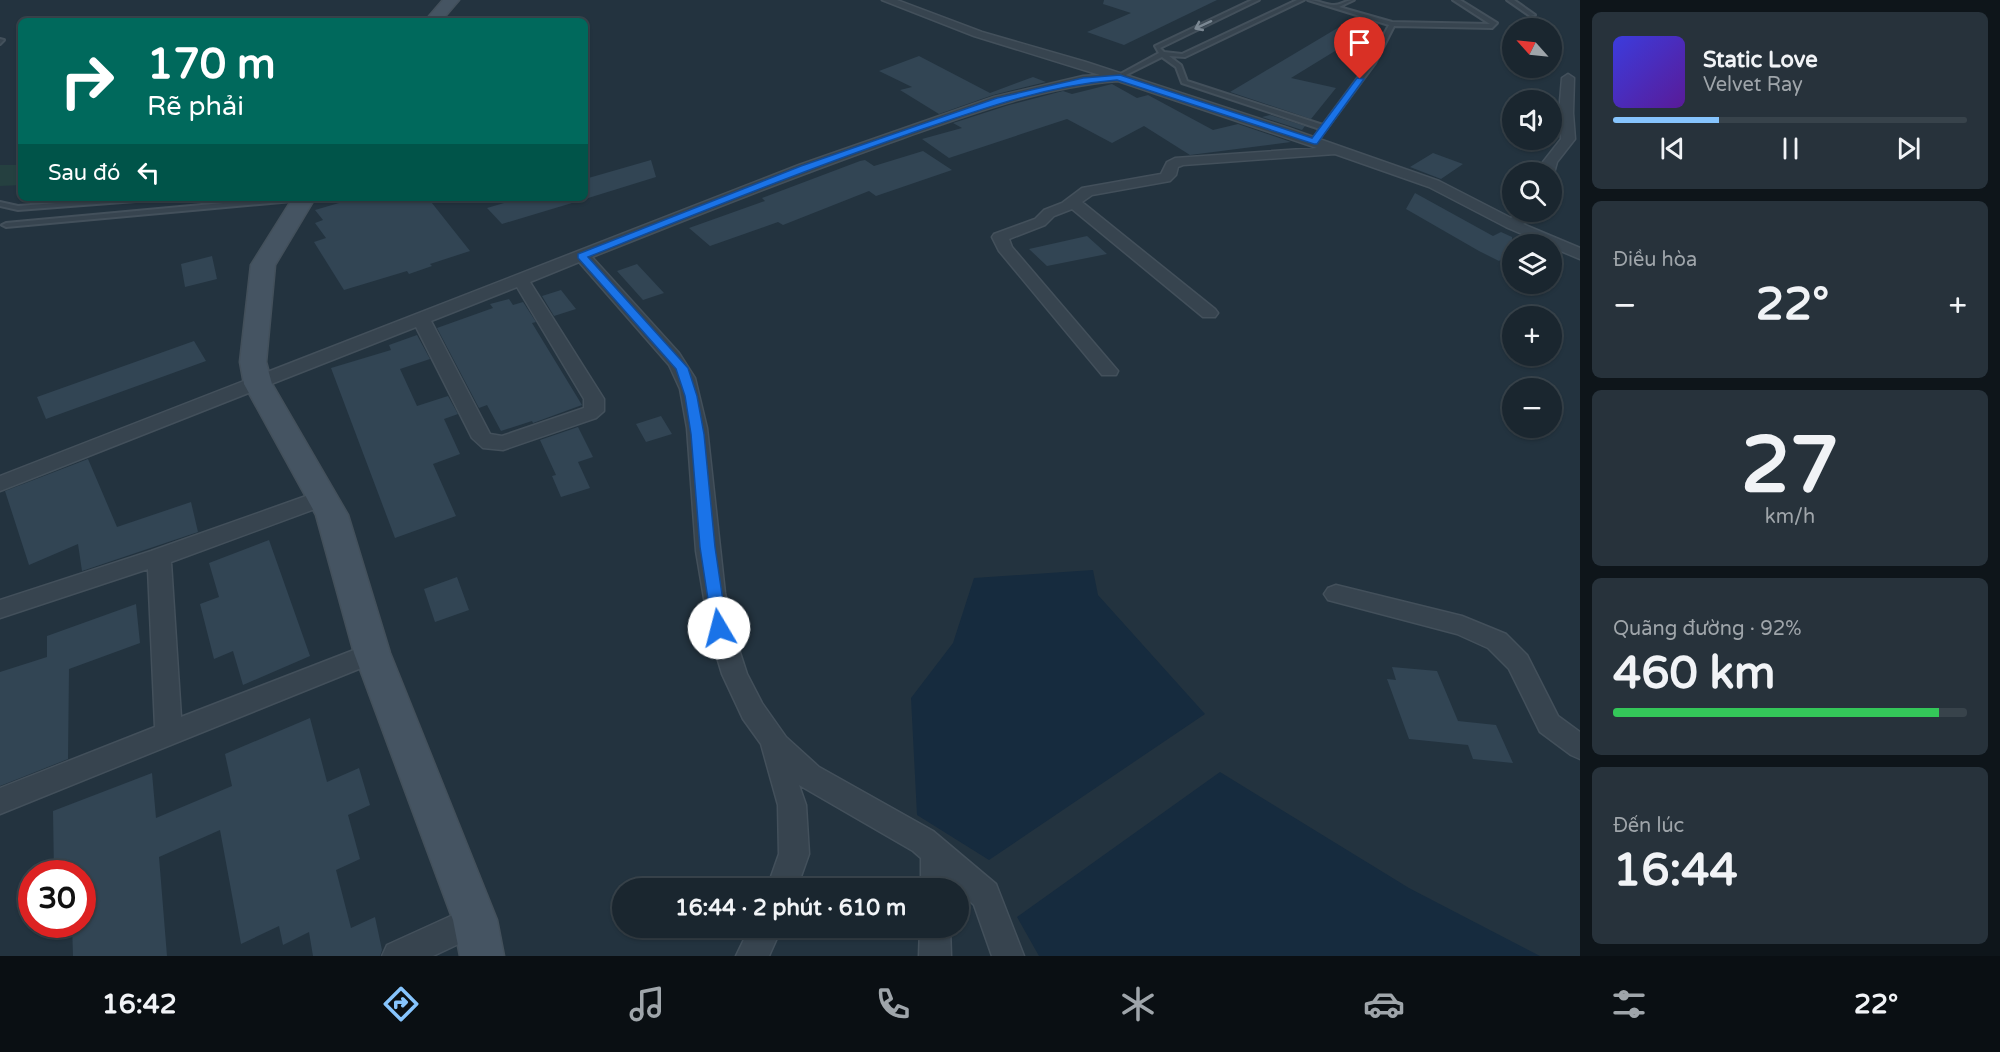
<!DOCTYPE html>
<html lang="vi">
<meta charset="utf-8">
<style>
:root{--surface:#1a262f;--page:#27323b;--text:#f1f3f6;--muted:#9fa5aa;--line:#38434b;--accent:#86c4fd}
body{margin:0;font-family:"Varela Round",sans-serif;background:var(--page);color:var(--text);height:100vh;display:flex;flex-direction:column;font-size:22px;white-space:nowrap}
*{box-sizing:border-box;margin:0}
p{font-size:20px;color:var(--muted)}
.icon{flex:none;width:33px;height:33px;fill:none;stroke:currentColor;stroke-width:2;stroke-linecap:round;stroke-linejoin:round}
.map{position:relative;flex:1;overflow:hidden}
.details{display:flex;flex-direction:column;gap:12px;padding:12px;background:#0e151a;width:420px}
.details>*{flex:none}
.top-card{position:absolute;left:18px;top:18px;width:570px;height:183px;border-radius:9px;box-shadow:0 2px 4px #0004,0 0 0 2px var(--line);background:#00695c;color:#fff;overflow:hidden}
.needle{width:39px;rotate:297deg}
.controls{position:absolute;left:1502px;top:18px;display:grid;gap:12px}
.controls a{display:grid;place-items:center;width:60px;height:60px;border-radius:50%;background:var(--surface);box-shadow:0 2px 4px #0004,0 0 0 2px var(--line);font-size:30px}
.speed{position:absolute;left:18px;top:860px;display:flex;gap:12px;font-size:30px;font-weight:700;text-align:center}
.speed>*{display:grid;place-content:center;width:78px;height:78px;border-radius:50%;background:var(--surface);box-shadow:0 2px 4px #0004,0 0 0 2px var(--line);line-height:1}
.speed .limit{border:9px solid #d22;background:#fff;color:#111}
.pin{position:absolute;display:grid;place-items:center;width:51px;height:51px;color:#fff;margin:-62px -26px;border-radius:50% 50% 50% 0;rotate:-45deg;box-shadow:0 0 6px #0007}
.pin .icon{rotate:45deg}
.me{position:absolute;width:66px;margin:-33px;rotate:352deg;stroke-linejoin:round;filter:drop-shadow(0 0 4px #0008)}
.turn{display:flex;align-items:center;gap:21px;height:126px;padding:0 30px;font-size:27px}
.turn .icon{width:78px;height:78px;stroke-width:2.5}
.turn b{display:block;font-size:42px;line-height:51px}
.then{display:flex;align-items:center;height:57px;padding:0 30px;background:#0003;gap:12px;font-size:22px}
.big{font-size:45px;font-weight:700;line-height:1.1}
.details .widget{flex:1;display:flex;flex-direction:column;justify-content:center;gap:9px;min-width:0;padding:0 21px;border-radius:9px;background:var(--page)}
.details .dial{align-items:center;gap:0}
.dial b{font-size:78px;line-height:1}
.song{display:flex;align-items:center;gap:18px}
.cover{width:72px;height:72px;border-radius:9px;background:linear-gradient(135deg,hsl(240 70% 55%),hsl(270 70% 35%))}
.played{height:6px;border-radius:3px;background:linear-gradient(90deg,var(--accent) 30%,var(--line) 30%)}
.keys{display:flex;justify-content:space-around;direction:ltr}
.heat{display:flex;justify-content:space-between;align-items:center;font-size:33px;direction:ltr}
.charge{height:9px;border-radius:4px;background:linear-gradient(90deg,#34c759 92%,var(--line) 0)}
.trip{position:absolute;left:612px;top:878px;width:357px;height:60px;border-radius:30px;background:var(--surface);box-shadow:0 2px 4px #0004,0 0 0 2px var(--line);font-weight:700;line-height:60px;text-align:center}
.tabs{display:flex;height:96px;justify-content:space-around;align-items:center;background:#0a0f13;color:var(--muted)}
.tabs .icon{width:42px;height:42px}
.tabs .active{color:var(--accent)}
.tabs b{font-size:27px;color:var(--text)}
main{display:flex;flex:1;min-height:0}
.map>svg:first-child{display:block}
.green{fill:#254040}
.water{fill:#162b3e}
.building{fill:#324554}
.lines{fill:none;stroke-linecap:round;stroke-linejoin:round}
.lane-casing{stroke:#43505b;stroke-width:4}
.street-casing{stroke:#43505b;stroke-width:3}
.secondary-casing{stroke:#43505b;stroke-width:3}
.lane{fill:#37444f;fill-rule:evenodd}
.street{fill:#37444f;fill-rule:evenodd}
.secondary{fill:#455462;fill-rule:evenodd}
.oneway{stroke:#7b8893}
.route{fill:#1a73e8;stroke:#114b97;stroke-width:1.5}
</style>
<main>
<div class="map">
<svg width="1580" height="956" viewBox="0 0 1580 956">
<rect width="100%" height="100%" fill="#23333f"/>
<path class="green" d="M0,165H21V185L0,186Z"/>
<path class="water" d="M1093,570L1098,595L1205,714L989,860L917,815L911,698L953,643L974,578Z
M1220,772L1409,888L1540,956H1039L1017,917Z"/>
<path class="building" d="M1104,0H1217L1124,45L1087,32L1131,13L1103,4Z
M1356,17L1379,24L1291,78L1336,88L1311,119L1230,92Z
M919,56L990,93L1033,77L1046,82L993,95L939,114L900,90L912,87L879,71Z
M1112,84L1137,98L1148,95L1213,130L1238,124L1291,142L1190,155L1144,126L1112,143L1067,119L949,158L922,139L962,128L953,123L1009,105L1063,91L1072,94Z
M1270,115L1305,126L1302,130L1262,117Z
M923,151L952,170L876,196L869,191L783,225L778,222L710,246L689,228L765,201L762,198L860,161L865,160L874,166Z
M1433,153L1463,164L1441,179L1410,167Z
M651,160L656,177L585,199V179Z
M1415,193L1493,236L1501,232L1512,237V264L1502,259L1499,261L1479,251L1406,209Z
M356,198H428L470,251L430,264L432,266L409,274L407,271L344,290L314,242L326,238L315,223L323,220L315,210Z
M521,198H571L572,203L502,224L487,208Z
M1087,236L1107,254L1047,266L1029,249Z
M212,256L217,279L185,287L181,264Z
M637,264L664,293L643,300L617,271Z
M561,290L576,309L554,316L542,296Z
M509,299L513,305L523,302L536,322L532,323L582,405L533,423L532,421L501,431L487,405L479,408L437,328L493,308L490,304Z
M417,335L430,359L400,369L417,406L448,396L458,414L444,419L460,454L433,464L456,516L395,538L331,368L391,350L389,345Z
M194,341L206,361L46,419L37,397Z
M661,416L672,434L646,442L636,424Z
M578,427L593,457L578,462L590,488L561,497L552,476L556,475L540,440Z
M88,459L117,527L191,502L198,532L82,571L78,544L29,565L5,491Z
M269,540L310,656L243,685L233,651L214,659L200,604L219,597L209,563Z
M457,577L469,610L435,622L424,589Z
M136,604L140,643L69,669L68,759L0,786V672L47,657V636Z
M1392,667L1437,671L1458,721L1496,725L1513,763L1473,759L1468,745L1409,739L1387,679L1396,680Z
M310,718L327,782L359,768L370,805L348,815L360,859L336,870L351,928L375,917L382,950L380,956H313L309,932L283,945L279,926L241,944L220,830L159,857L167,956H73L72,924H82V873H54L53,811L152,773L156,818L232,786L225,754Z"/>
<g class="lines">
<g class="lane-casing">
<path id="lane" d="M1252,0H1259L1160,48L1164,52L1182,54L1297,0H1304L1185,57L1169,56L1181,65L1187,81L1323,125L1369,63L1389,25L1308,0C1317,0 1326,5 1334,5C1341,5 1346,0 1354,0L1339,7L1392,22L1490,24L1453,0H1460L1497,23L1492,28L1394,26L1375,63L1316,143L1314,144L1311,142L1320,129L1182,83L1176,67L1162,57L1120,78L1115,77L1159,53L1155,46Z
M1507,0H1514L1535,15L1530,16Z
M0,39L4,40L0,44Z
M120,198H153L149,200L18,210L0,206V202L18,206Z
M279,198H308L304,200L6,227L2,225L6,223Z"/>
</g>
<g class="street-casing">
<path id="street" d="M882,0H897L982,32L1086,62L1285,127L1439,181L1511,218L1522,212H1539L1537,215L1523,224L1580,248V259L1551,247V244H1545L1506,227L1429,187L1335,154L1183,165L1178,167L1176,175L1170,181L1092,195L1082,202L1215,309L1218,313L1215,317H1203L1072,209L1054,216L1045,225L1009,239L1012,247L1118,371L1116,375H1102L999,251L992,237L994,234L1035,219L1044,210L1062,203L1082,188L1161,174L1167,162L1175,158L1317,148L1118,81C1043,87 973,113 903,138C798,175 695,216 592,257L679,353L695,378L707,428L725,593L734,634L747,674L762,703L786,737L819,767L933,831L996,884L1024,956H992L974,905L951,883V888H921V858L913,851L799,785L806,805L809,854L797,888H767L779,854L778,805L761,744L743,719L722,674L710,634L696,551L687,428L680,389L669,365L579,262L530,282L604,399V411L596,418L503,450L483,448L472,438L416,327L0,491V476L799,165L994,97L1083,76L1100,75L974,36ZM517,287L584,399V408L502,436L490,434L431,321Z
M1568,74L1574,78L1573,113L1575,139L1557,162L1554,173C1563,180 1562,192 1556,200L1551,201V172H1541L1543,162L1561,139L1559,113L1562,78Z
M323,490L331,493L334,498L331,503L171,562L181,717L372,643L381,646L384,653L381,660L0,814V788L155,727L148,569L0,618V600L151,551Z
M1336,585L1462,616L1506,634L1527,655L1558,716L1580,732V759L1571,755L1540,732L1509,669L1488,648L1457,634L1328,600L1324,594L1328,588Z
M475,905L486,909L490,920L486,931L433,956H382L387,945Z
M750,927H782L769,956H736Z
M920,927H950L951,956H919Z"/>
</g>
<g class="secondary-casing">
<path id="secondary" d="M443,0H459L441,21H425Z
M293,198H315L275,265L266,362L272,384L348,515L390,653L497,920L504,956H460L453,920L354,653L316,515L244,384L240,362L251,265Z"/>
</g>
<use href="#lane" class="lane"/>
<use href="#street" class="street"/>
<use href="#secondary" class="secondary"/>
</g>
<defs><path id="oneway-shaft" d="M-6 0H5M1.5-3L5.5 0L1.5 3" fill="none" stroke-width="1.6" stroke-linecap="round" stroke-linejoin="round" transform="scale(1.5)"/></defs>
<use class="oneway" href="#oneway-shaft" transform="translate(1203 25) rotate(155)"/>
<path class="route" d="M1120,75L1312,138L1357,78L1364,79L1317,144H1314L1117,80C1042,86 973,112 903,136C797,173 693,215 588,257L688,368L697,396L704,434L715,547L727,628L724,632L719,634L713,632L700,547L691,434L685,396L676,369L578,258V254L801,166L997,98L1083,78Z"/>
</svg>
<div class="controls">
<a><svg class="needle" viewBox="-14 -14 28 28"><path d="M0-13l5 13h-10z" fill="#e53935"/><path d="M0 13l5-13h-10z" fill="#9fa5aa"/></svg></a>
<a><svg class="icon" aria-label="sound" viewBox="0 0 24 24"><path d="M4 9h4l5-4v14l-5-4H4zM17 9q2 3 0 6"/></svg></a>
<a><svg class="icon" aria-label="search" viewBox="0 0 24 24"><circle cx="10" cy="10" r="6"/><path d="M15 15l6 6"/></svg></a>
<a><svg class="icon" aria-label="layers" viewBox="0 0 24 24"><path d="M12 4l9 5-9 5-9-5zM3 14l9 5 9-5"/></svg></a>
<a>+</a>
<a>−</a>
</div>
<div class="speed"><div class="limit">30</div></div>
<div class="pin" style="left:1360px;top:79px;background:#d93025"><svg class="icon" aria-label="arrive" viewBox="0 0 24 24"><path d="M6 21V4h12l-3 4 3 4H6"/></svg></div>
<svg class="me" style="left:719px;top:628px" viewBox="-20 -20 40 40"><circle r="19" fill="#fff"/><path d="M0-13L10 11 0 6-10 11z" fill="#1a73e8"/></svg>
<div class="trip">16:44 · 2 phút · 610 m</div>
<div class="top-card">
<div class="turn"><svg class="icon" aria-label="right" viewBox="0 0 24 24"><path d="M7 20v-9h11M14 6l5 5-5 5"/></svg><div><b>170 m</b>Rẽ phải</div></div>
<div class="then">Sau đó<svg class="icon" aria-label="left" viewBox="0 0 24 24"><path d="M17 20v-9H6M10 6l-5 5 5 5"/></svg></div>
</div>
</div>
<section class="details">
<div class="widget">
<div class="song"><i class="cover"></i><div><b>Static Love</b><p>Velvet Ray</p></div></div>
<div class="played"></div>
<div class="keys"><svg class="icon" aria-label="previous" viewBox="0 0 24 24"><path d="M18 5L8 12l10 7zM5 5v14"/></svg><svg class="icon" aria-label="pause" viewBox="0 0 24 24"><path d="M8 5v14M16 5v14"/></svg><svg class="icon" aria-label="next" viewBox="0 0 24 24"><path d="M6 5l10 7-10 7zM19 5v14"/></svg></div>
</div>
<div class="widget"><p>Điều hòa</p>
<div class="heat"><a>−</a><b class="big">22°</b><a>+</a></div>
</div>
<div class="widget dial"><b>27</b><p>km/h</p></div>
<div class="widget"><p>Quãng đường · 92%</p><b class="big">460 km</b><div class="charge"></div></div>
<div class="widget"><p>Đến lúc</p><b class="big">16:44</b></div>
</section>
</main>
<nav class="tabs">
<b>16:42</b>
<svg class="icon active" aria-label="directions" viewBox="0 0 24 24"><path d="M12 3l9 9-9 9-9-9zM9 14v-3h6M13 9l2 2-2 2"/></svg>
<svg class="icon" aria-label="music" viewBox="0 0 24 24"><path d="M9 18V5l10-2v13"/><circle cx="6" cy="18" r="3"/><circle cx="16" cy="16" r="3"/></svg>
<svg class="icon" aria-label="phone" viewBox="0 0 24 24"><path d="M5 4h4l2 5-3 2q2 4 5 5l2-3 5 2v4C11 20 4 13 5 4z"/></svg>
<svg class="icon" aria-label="climate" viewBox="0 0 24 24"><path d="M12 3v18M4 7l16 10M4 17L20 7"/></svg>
<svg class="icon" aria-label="car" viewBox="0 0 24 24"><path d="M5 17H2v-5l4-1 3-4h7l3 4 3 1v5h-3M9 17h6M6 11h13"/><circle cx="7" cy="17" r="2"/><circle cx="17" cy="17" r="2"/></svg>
<svg class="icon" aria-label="filters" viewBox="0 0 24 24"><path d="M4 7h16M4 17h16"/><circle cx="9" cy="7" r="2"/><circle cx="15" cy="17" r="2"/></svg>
<b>22°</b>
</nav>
